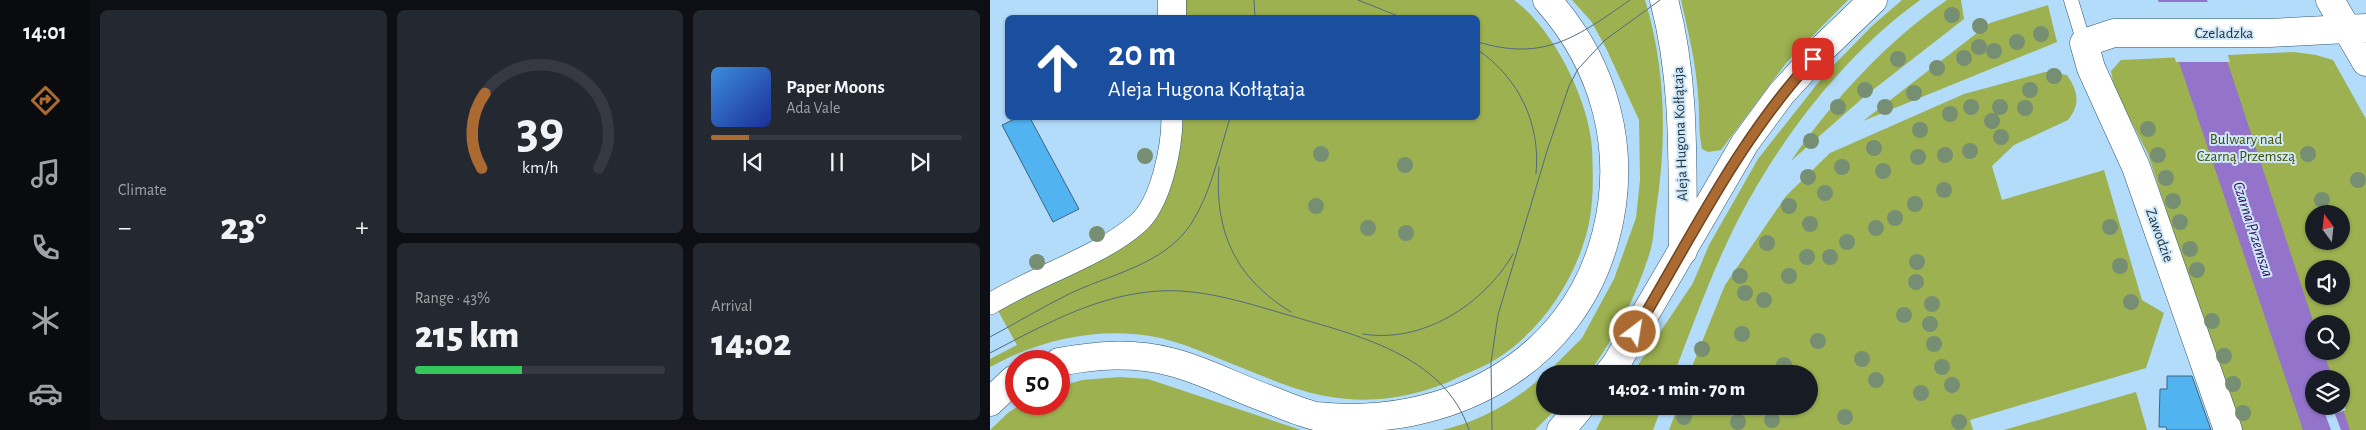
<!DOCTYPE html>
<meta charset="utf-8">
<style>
:root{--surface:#171b24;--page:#242831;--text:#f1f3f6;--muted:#9ea1a6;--line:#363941;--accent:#aa6a32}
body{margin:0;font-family:"Alegreya Sans",sans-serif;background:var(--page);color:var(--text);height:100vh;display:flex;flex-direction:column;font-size:19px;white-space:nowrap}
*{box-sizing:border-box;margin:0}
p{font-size:16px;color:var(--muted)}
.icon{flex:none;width:28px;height:28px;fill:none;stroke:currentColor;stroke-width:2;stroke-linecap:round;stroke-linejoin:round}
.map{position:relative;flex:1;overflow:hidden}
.drawer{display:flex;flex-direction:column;gap:10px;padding:10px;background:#0d0f14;width:900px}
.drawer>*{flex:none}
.top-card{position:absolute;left:15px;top:15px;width:475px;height:105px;border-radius:8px;box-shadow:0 1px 4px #0004;background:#1a4fa0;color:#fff;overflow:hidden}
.needle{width:32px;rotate:345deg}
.tools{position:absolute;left:1315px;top:205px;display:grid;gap:10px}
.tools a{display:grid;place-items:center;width:45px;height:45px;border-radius:50%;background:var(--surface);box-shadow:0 1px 4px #0004;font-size:25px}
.speed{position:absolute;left:15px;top:350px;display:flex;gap:10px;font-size:25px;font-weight:700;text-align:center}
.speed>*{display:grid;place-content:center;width:65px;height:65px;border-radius:50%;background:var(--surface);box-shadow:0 1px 4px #0004;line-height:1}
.speed .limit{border:8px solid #d22;background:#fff;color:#111}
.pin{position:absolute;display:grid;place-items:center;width:42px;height:42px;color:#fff;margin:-21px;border-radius:10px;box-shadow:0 2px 8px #0006}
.me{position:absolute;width:55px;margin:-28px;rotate:31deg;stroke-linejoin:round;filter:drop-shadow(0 0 4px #0008)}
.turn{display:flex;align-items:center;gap:18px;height:105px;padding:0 20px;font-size:22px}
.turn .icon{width:65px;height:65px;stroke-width:2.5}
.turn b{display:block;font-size:35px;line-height:42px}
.big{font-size:38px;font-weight:800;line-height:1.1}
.drawer .tile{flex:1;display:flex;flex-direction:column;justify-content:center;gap:8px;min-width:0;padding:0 18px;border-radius:8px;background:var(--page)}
.drawer .dial{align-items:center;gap:0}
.dial svg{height:130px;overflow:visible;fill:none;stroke:var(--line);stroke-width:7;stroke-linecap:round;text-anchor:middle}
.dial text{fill:var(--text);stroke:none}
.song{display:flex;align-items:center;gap:15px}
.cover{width:60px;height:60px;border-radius:8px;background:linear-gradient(135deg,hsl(210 70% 55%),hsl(230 70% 35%))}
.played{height:5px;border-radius:2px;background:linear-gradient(90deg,var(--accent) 15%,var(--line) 15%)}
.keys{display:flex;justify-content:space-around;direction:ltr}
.heat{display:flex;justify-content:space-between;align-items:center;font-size:28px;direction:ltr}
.charge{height:8px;border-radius:4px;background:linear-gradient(90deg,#34c759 43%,var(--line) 0)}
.drawer .tiles{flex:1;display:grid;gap:10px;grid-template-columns:repeat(3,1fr)}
.tile:first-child{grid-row:span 2}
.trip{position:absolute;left:546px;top:365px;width:282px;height:50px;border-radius:25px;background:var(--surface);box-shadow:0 1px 4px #0004;font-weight:800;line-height:50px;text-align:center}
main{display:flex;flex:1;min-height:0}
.tabs{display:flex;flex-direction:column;width:90px;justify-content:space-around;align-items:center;background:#090b0e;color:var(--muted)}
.tabs .icon{width:35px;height:35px}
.tabs .active{color:var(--accent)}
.tabs b{font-size:22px;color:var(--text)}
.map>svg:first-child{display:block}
.green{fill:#9db150;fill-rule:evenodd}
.water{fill:#9374ca}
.pier{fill:#b3dcfa}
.building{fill:#51b4f1;stroke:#3e647e}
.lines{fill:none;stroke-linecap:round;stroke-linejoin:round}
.service-casing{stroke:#325770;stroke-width:15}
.pedestrian-casing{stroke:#325770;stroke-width:22}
.minor-casing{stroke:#325770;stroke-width:29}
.secondary-casing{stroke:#325770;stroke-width:29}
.service{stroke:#fff;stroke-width:14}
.pedestrian{stroke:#fff;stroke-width:21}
.minor{stroke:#fff;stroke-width:28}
.secondary{stroke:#fff;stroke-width:28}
.tram{stroke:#526b7d;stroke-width:1}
.tree{fill:#768f72}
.route-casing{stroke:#6e4520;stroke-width:12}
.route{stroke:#aa6a32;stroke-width:9}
.labels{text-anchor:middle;stroke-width:4;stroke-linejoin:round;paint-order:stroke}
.street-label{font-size:15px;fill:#1e2f3a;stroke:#cee7f9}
.park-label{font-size:15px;fill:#445002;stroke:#cee7f9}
.water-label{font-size:16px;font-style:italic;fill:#35115e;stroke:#cee7f9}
</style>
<main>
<nav class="tabs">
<b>14:01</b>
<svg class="icon active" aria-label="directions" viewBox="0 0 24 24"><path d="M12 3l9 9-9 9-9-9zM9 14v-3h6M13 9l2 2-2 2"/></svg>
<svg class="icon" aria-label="music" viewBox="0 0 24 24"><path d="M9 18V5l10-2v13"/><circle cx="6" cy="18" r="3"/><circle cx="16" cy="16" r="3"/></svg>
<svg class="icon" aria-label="phone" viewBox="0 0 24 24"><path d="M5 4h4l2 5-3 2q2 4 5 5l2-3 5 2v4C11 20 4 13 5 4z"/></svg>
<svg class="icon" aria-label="climate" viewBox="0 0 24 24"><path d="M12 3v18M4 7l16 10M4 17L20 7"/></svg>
<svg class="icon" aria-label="car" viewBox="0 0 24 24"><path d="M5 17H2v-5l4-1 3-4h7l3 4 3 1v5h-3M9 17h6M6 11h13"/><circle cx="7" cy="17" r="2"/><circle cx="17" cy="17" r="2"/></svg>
</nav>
<section class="drawer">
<div class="tiles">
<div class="tile"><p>Climate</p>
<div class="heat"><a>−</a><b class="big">23°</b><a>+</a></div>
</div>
<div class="tile dial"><svg viewBox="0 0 100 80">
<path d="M14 69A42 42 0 1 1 86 69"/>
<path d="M14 69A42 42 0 0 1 16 23" stroke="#aa6a32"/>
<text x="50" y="56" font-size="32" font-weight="700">39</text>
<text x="50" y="72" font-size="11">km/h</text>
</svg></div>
<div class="tile">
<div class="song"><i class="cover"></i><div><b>Paper Moons</b><p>Ada Vale</p></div></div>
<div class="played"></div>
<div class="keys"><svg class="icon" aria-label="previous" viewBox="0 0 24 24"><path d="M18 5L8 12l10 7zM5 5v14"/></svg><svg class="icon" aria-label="pause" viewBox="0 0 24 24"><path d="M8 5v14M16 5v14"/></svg><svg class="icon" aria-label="next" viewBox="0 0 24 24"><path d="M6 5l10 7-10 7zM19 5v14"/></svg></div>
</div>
<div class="tile"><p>Range · 43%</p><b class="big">215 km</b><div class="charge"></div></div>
<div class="tile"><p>Arrival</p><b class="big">14:02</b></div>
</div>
</section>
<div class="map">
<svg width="1376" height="430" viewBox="0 0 1376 430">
<rect width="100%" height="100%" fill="#b3dcfa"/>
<path class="green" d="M189,0H524C563,28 599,100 602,148C603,172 604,199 599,223C588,276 553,329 508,358C496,366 482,371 469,377C428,397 382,405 335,396C306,391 278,378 250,367C221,356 191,341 160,336C105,327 49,340 0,367V359L27,345L7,309L139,241L188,118H488V18L189,17Z
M582,0H655C676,69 677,140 666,211C664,224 664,239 660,252C646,297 626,336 598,374H556L592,338L624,279L646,218L650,180L649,120L616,48L601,21Z
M691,0H858L796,63L731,150L718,152L712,149C708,131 710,113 708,95C706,63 698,31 691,0Z
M912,0H930C854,55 791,137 748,220C723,269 704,322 684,374H642L703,283L719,245L768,159L835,74L882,26Z
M957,0H971L974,19L875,96L801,161C843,100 896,42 957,0Z
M1058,5L1067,42L873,121L1000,23Z
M1304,52L1326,55L1343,60L1376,119V430H1247L1158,154L1124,88L1121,71L1131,60ZM1324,214H1351V241H1324ZM1324,269H1351V296H1324ZM1324,324H1351V351H1324ZM1324,379H1351V406H1324Z
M1055,72L1077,75C1088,91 1091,104 1078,120L1024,145L1002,166L1012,200L1114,170L1152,300L1174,313L1156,368L990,417L980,420L983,430H679L688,406H820V374H699L735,285L796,196L840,153L974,94Z
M555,374V406H569L545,430H452C491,421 526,401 555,374Z
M130,377L158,379L311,430H0L19,412L32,404H69V387L92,380Z
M1146,392L1157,430H1014Z
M618,406H672L663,430H606Z"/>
<path class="water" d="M1168,0H1217L1324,324V351H1333L1343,379H1324V406H1351V404L1360,430H1313Z"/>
<path class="pier" d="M1166,2H1220L1240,62H1186Z
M1351,402L1356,410L1345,414L1351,430H1341L1333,408L1351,406Z"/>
<path class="building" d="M27,118H40L89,209L63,222L12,125Z
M1177,376H1202L1221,430H1177L1176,427H1169L1170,389H1177Z"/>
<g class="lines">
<g class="service-casing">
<path id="service" d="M1081,0L1094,43"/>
</g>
<g class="pedestrian-casing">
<path id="pedestrian" d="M0,304C45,276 109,257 147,224C171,204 182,147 182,118"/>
</g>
<g class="minor-casing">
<path id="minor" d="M1340,0L1376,62
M182,18V0
M1238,430L1146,167L1101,68L1094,43L1124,33H1279L1376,28"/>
</g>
<g class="secondary-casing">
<path id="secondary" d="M674,0C696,83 692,165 693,251
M69,362C106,355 143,352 181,362C214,370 246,388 278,399C293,405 309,412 325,416C456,430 583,365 616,235C638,150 615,65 557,0
M618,374L626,364L755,143L791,94L833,48L883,0
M0,402L23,380
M571,430L591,406"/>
</g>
<use href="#service" class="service"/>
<use href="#pedestrian" class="pedestrian"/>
<use href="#minor" class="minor"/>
<use href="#secondary" class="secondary"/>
<path class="tram" d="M264,0L265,18
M368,0L413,18
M357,18H393
M488,42C554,62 587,37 640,0
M488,50C529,78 551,124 546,174
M229,167C224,231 245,278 301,312
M373,334C433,344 494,304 523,254
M0,337C26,323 51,308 77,295C119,274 173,266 201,224C221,193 229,153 240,118
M0,353C50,327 101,298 158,292C206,286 253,302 298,315C365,335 454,354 479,430
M502,430L501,362L508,315L557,151L579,86L588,69L615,40L670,0"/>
</g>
<g class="tree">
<circle cx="962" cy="15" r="8"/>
<circle cx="990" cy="26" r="8"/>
<circle cx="1051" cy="34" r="8"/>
<circle cx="1027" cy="42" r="8"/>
<circle cx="989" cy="47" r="8"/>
<circle cx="1004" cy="51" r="8"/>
<circle cx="974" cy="58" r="8"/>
<circle cx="908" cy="59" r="8"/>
<circle cx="947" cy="68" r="8"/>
<circle cx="1064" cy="76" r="8"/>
<circle cx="875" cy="90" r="8"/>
<circle cx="1040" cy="90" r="8"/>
<circle cx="924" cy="93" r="8"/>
<circle cx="848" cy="107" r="8"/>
<circle cx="895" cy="107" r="8"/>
<circle cx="981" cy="107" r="8"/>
<circle cx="1010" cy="107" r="8"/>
<circle cx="1035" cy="108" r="8"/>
<circle cx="960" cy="114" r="8"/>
<circle cx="1002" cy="121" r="8"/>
<circle cx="1158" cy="129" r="8"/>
<circle cx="930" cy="130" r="8"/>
<circle cx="1011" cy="137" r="8"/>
<circle cx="821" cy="141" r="8"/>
<circle cx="884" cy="148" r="8"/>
<circle cx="980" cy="151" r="8"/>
<circle cx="331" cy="154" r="8"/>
<circle cx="1318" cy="154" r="8"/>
<circle cx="955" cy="155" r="8"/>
<circle cx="1168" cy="155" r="8"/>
<circle cx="155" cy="156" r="8"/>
<circle cx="928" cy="157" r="8"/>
<circle cx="415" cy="165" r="8"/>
<circle cx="852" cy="167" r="8"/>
<circle cx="893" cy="171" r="8"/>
<circle cx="818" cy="177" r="8"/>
<circle cx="1176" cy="178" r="8"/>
<circle cx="1368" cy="180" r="8"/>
<circle cx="954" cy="190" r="8"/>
<circle cx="835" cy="193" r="8"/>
<circle cx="1332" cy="200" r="8"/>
<circle cx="1183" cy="201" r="8"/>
<circle cx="925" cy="204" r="8"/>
<circle cx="326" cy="206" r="8"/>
<circle cx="799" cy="206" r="8"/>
<circle cx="905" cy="218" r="8"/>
<circle cx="1190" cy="222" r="8"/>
<circle cx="820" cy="224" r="8"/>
<circle cx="1120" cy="227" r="8"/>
<circle cx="378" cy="228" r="8"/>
<circle cx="886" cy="228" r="8"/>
<circle cx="416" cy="233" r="8"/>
<circle cx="107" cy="234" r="8"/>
<circle cx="857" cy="242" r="8"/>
<circle cx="777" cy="243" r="8"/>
<circle cx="1200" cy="249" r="8"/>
<circle cx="817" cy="257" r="8"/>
<circle cx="840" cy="257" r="8"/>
<circle cx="47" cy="262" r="8"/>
<circle cx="927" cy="262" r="8"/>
<circle cx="1130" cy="266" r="8"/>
<circle cx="1207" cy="270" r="8"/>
<circle cx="750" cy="276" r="8"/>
<circle cx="799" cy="276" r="8"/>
<circle cx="926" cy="282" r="8"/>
<circle cx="755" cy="293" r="8"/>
<circle cx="774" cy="300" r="8"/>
<circle cx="1141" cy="302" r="8"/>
<circle cx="942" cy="304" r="8"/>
<circle cx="914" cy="315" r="8"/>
<circle cx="1222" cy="321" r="8"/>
<circle cx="940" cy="324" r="8"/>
<circle cx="752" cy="334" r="8"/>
<circle cx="828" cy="341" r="8"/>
<circle cx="944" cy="344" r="8"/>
<circle cx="712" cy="349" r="8"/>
<circle cx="1234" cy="356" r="8"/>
<circle cx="872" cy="359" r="8"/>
<circle cx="794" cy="365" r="8"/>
<circle cx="952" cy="367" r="8"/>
<circle cx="886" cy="380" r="8"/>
<circle cx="1243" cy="384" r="8"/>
<circle cx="962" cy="385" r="8"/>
<circle cx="931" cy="393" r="8"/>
<circle cx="1253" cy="413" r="8"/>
<circle cx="694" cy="417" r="8"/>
<circle cx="855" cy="417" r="8"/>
<circle cx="782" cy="420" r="8"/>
<circle cx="748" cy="422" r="8"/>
<circle cx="969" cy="422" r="8"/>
</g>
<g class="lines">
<g class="route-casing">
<path id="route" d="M645,332C701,238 749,139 823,59"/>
</g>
<use href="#route" class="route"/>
</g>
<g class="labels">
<g class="street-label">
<text x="1234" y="38">Czeladzka</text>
<text transform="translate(690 134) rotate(-92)" y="5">Aleja Hugona Kołłątaja</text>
<text transform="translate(1170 235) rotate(70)" y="5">Zawodzie</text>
</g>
<g class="park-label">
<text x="1256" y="144">Bulwary nad<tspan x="1256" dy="17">Czarną Przemszą</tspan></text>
</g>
<g class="water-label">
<text transform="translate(1264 229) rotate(72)" y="6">Czarna Przemsza</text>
</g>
</g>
</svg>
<div class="tools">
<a><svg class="needle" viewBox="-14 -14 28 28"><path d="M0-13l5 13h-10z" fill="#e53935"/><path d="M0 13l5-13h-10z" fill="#9ea1a6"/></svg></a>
<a><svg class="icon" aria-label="sound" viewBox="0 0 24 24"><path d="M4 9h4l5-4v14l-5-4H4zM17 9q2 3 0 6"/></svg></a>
<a><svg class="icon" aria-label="search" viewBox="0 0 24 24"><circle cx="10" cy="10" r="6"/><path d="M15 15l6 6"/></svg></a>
<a><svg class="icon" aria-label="layers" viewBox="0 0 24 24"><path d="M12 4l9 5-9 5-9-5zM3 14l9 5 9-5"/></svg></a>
</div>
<div class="speed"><div class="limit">50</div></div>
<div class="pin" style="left:823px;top:59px;background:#d93025"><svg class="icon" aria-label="arrive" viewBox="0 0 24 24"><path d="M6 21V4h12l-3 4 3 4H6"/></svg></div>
<svg class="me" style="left:645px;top:332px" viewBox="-20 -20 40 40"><circle r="17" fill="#aa6a32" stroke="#fff" stroke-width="3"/><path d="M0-11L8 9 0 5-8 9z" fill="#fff"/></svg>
<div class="trip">14:02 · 1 min · 70 m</div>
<div class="top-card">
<div class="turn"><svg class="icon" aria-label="ahead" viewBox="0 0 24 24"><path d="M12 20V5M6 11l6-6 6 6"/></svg><div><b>20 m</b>Aleja Hugona Kołłątaja</div></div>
</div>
</div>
</main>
